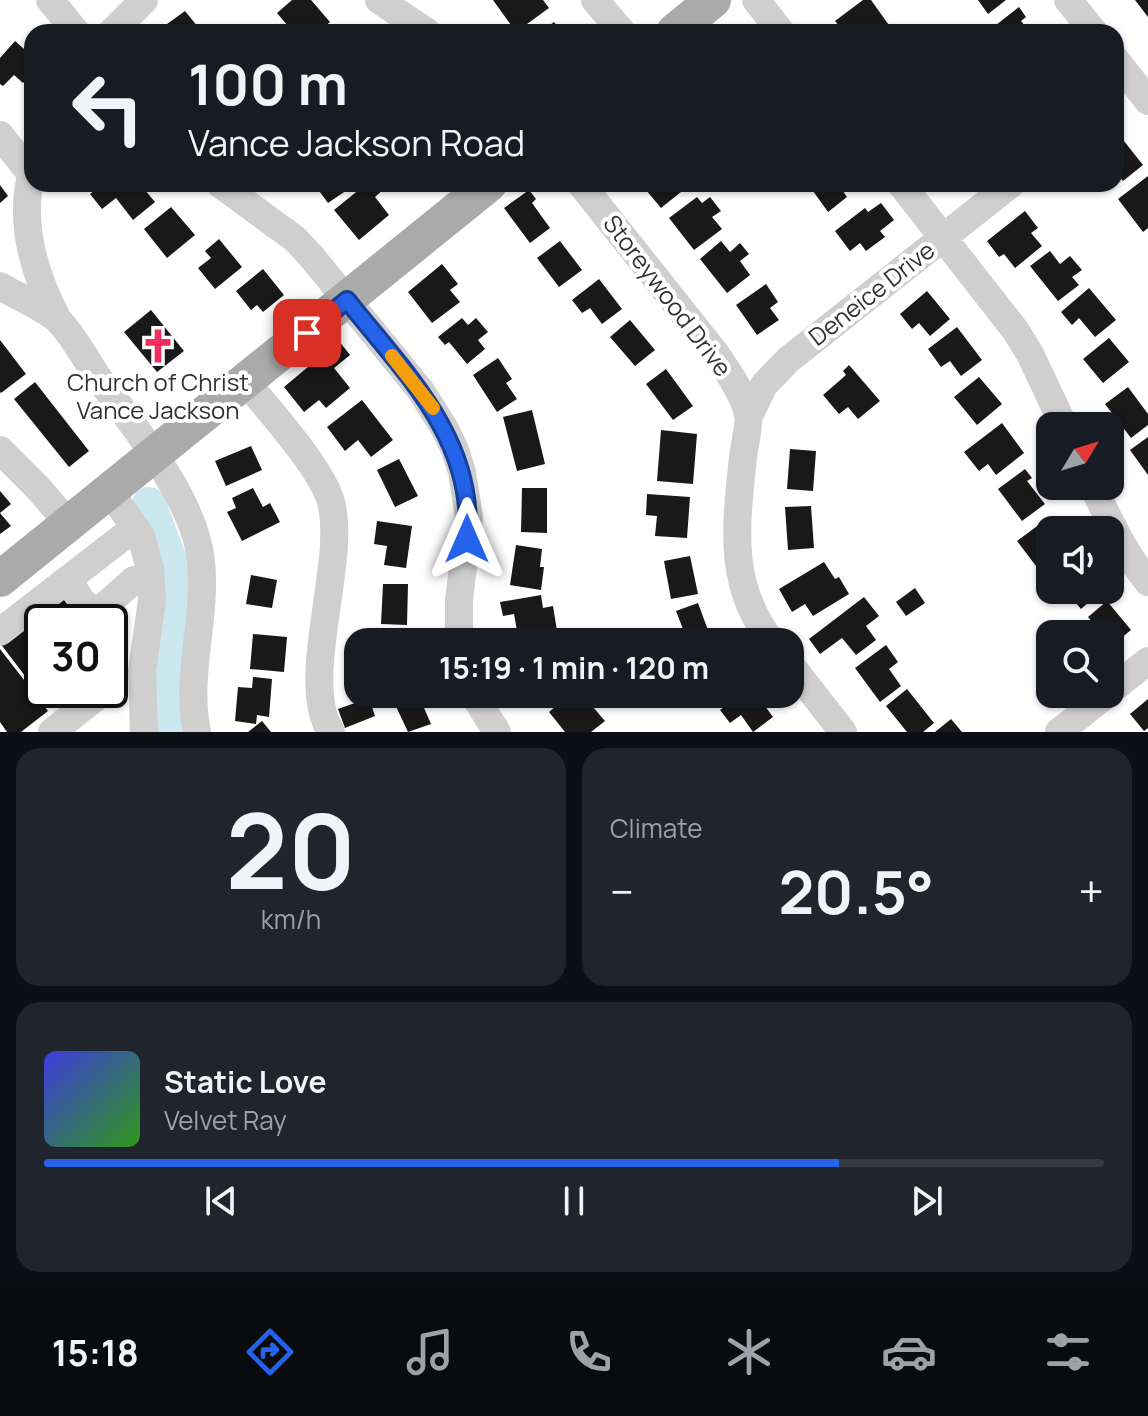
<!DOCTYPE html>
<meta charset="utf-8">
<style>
:root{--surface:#171b24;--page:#20242c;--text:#f1f3f6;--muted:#9ea1a6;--line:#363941;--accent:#2563eb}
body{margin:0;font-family:Manrope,sans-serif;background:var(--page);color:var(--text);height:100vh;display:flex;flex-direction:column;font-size:30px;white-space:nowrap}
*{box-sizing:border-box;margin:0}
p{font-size:26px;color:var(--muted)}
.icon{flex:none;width:44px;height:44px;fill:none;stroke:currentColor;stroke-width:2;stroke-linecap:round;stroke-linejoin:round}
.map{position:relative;height:732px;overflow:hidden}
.sheet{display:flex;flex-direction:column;gap:16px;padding:16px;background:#0d0f14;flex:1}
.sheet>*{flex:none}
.banner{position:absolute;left:24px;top:24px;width:1100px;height:168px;border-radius:24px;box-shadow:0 2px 6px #0004;background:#171b24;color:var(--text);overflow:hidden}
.needle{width:52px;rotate:52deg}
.tools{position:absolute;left:1036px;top:412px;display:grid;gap:16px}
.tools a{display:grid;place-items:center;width:88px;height:88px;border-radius:16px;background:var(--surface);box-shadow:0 2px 6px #0004;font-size:40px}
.speed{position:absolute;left:24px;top:604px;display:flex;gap:16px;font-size:40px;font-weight:700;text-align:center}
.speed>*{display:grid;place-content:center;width:104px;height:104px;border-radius:50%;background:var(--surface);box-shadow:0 2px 6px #0004;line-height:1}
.speed .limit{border:4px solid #111;border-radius:12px;background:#fff;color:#111}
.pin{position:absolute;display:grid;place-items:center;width:68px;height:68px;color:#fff;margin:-34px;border-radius:16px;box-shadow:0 4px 12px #0006}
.me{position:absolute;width:88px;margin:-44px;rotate:0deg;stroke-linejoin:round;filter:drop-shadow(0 0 6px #0008)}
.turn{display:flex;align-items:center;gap:28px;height:168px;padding:0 32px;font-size:36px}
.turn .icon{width:104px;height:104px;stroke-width:2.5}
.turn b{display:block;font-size:56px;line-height:68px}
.big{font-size:60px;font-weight:700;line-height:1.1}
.sheet .tile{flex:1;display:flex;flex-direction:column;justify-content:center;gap:12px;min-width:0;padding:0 28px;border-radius:24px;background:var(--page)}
.sheet .dial{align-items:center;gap:0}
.dial b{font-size:104px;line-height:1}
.song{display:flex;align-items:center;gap:24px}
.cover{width:96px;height:96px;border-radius:12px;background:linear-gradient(135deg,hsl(240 70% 55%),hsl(110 70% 35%))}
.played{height:8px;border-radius:4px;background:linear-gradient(90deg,var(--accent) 75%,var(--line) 75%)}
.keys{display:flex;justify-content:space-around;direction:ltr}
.heat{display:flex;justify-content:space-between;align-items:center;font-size:44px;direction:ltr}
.sheet .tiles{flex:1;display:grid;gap:16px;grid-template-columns:1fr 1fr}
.tile:last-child{grid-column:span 2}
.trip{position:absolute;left:344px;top:628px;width:460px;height:80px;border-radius:24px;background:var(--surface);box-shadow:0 2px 6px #0004;font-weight:700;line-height:80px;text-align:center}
.menu{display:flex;height:128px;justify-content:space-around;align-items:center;background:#090b0e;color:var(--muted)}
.menu .icon{width:56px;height:56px}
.menu .selected{color:var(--accent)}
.menu b{font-size:36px;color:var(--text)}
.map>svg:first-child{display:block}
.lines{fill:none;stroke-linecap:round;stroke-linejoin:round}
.river{stroke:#cbe7ef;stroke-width:34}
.building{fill:#191919}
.minor{stroke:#cfcfcf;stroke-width:28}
.major{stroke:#aaa;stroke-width:36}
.route-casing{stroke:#184099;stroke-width:20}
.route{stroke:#2563eb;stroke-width:14}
.slow{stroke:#f59e0b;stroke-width:14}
.labels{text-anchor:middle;stroke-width:8;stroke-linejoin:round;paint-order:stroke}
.street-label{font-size:24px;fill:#323232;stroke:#fff}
.poi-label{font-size:24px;fill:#323232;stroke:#fff}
</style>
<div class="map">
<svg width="1148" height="732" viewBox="0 0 1148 732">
<rect width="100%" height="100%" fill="#fff"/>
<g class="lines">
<path class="river" d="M149,504L174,571V631L165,683L170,732"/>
</g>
<path class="building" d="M292,0H311L330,22L318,32H293L277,13Z
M493,0H543L549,8L516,32Z
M863,0H871L891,28L886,32H844L835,21Z
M978,0H1006L988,14Z
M1135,0H1148V17Z
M1019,7L1026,17L1021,21L1030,32H987Z
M185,11L198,27L191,32H156Z
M554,22L562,32H541Z
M15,41L32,56V73L23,83L14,75L3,86L0,84V58Z
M1120,136L1143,165L1123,181L1116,172V140Z
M1148,176V228L1143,232L1118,199Z
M103,184H140L155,202L133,220L116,198L102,209L90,194Z
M314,184H347L350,188L328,203Z
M366,184H382L385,188L375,197L389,215L359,240L334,210Z
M641,184H691L661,208Z
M808,184H838L847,197L828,212Z
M0,185L8,196L0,203Z
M529,190L536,199L532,203L550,228L530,243L504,208Z
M697,197L702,203L710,197L721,211L712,217L722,229L694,250L669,218Z
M881,203L894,220L880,231L885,237L866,251L860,243L850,251L835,231L865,208L868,212Z
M171,207L195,235L167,258L144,229Z
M1025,211L1038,228L1031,233L1042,246L1015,268L1004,254L999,257L987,241Z
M219,239L242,267L215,289L198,268L211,258L205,251Z
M560,241L582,270L559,287L537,258Z
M721,241L730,252L740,243L749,254L740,261L750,275L727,293L700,259Z
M1050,251L1060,264L1070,256L1082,270L1072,277L1079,285L1058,301L1030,266Z
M442,264L458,284L450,290L460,302L432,323L408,292Z
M263,269L284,295L263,312L257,305L251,310L236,291Z
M599,279L622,309L602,324L590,308L582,313L572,300Z
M766,284L778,302L770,308L779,320L757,335L736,305Z
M1089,288L1116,320L1095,337L1079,318L1072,325L1061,312Z
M927,291L950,319L930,336L919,323L912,329L900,314Z
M151,310L184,351L157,372L124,332Z
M462,318L468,325L476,318L488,332L478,340L485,349L467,364L449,342L445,345L438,337Z
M630,320L655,350L635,366L610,337Z
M957,327L982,360L961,376L950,361L941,367L928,349Z
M1109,338L1129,362L1103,383L1083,359Z
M0,340L26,374L1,393L0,392Z
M339,341L350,355L334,368L350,388L326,408L319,400L304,412L284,387Z
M498,358L512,379L506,383L517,399L497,412L473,375Z
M849,365L880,401L858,419L848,407L839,414L823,395L846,375L843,371Z
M666,369L693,406L673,420L646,384Z
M979,377L1002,404L977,425L954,397Z
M35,382L89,451L69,467L14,399Z
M1128,387L1148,414V425L1131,438L1105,404Z
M362,400L393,440L371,457L358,440L345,451L327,427Z
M532,410L545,464L517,471L503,417Z
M1002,423L1024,453L996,475L988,464L979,471L964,452Z
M661,430L697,434L693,484L657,481Z
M1148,437V475L1130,450Z
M251,446L262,470L226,486L215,461Z
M790,449L816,451L813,491L787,489Z
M399,459L418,496L395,507L377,470Z
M1025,469L1032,478L1027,481L1045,504L1022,521L998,489Z
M253,488L263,507L270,503L280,522L242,541L227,512L236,508L232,498Z
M522,488H547V533L521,532Z
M0,491L11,504L0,513Z
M647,494L690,497L687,538L655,536L657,516L646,515Z
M811,506L814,548L788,550L785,507Z
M0,513L11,526L0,534Z
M1048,518L1057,530H1050V562L1039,570L1017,541Z
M377,521L412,526L406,568L384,565L387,546L374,544Z
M516,545L542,549L540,567H544L541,590L510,585Z
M690,556L698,594L671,599L664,561Z
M824,562L835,579L839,577L849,594L813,616L805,604L792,612L779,589Z
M251,575L277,580L272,608L246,604Z
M383,584H408L407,625L381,624Z
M915,588L925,603L906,616L896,602Z
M1065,590H1099L1101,592L1081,609Z
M541,595L543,608L553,606L558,637L519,642L514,614L503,616L500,602Z
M61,596L81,622H42V690H68L47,705L0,643Z
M864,597L879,616L866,626L876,640L856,655L842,638L820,654L809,639Z
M1107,601L1131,630L1110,647V634H1102L1088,617Z
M698,603L712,641L709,642H688L676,611Z
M110,622L123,639L110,648Z
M425,633L427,642H378V640Z
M253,634L287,637L284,672L250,669Z
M886,645L898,662L889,669L901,686L880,702L855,668Z
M0,649L48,711L21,732H7L0,722Z
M253,677L272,679L269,717L257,715L256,724L235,721L238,687L252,688Z
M907,689L934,723L923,732H907L886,706Z
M401,694H418L431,724L408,732L392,698Z
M741,694H756L773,717L753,732L741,715L730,723L720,710Z
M568,696L578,707L587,700L605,721L591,732H565L549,712Z
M369,698L375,716L345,728L338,709Z
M1148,699V728L1144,731L1130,714Z
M951,719L962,732H935Z
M262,721L271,732H248Z"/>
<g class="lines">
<path class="minor" d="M50,0L76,32
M379,0L427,32
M595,0L622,32
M756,0L781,32
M1068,0L1094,32
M112,32L144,0
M1116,60L1148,101
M0,135L31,174
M32,172C18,223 34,274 58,320
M220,184L295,239L311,256L421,391L446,431L455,450L462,472L469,517L459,600V642
M581,184L716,354C727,370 745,396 748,415C750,424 744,447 743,457C736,525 727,585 772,642
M901,184L1016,331L1030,354L1064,426
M0,286C17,296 45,308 58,320C73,335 85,358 97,376C133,426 195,499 201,561C207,618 185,676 197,732
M246,382C268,409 323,470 331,502C347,563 298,680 331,732
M749,416L764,385L788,360L1011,184
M0,450L38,488L69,524
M1093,486C1109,520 1124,553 1148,582
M110,492L141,536L150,569L152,600L142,671L144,732
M69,580C76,591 83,610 99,611L134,580H151
M0,632L124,536L137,529
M790,664L843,732
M1110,691L1148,661
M473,694L497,732
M52,732L105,690
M1059,732L1107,694"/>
<path class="major" d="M674,32L713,0
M0,579L489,184"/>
</g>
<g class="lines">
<g class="route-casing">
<path id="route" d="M307,333L347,300C404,372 476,440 467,539"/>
</g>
<use href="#route" class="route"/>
<path class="slow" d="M392,356L433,408"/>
</g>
<defs>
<g id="church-bare" transform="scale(2.76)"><path d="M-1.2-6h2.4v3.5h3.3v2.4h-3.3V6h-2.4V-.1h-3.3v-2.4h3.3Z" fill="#f02d5c" stroke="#fff" stroke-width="2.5" paint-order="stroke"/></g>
</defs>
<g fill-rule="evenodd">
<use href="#church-bare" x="158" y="346"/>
</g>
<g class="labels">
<g class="street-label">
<text transform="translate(872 294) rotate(-38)" y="8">Deneice Drive</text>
<text transform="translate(667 296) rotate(53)" y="8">Storeywood Drive</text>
</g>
<g class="poi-label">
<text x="158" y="391">Church of Christ<tspan x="158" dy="28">Vance Jackson</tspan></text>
</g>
</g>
</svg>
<div class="tools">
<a><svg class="needle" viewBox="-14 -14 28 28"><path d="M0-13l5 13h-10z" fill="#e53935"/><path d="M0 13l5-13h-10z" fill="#9ea1a6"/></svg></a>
<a><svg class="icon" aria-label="sound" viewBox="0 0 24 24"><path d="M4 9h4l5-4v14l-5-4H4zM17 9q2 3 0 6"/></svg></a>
<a><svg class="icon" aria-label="search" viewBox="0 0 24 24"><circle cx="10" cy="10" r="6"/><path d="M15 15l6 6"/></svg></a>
</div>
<div class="speed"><div class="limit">30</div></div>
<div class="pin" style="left:307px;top:333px;background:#d93025"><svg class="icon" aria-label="arrive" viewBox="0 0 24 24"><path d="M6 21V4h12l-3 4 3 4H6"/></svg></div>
<svg class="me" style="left:467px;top:539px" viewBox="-20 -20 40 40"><path d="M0-17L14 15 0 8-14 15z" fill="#2563eb" stroke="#fff" stroke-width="4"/></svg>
<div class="trip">15:19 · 1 min · 120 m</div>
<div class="banner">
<div class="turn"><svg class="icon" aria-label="left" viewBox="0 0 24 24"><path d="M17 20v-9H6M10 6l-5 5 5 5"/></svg><div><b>100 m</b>Vance Jackson Road</div></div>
</div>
</div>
<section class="sheet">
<div class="tiles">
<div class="tile dial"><b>20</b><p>km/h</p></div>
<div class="tile"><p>Climate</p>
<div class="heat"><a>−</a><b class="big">20.5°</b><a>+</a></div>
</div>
<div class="tile">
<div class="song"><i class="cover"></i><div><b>Static Love</b><p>Velvet Ray</p></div></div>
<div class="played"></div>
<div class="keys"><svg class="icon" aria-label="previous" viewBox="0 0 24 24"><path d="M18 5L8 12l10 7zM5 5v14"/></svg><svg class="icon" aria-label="pause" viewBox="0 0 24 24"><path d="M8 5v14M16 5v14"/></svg><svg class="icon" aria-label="next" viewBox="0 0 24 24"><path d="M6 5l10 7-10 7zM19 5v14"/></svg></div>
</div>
</div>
</section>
<nav class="menu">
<b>15:18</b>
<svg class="icon selected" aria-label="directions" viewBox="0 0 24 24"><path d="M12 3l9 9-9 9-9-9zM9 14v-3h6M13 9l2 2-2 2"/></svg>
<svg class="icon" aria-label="music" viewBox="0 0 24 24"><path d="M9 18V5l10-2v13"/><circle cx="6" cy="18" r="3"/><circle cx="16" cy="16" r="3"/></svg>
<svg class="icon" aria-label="phone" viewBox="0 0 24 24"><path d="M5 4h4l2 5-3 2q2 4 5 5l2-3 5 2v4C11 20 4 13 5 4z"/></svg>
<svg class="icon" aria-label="climate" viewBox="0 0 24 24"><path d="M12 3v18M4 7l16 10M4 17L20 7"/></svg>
<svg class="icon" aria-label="car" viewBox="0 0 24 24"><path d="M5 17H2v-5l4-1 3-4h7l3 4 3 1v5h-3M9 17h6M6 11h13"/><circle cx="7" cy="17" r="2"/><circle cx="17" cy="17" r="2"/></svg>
<svg class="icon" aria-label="filters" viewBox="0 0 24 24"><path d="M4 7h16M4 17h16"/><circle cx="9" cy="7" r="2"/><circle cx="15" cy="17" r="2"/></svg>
</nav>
